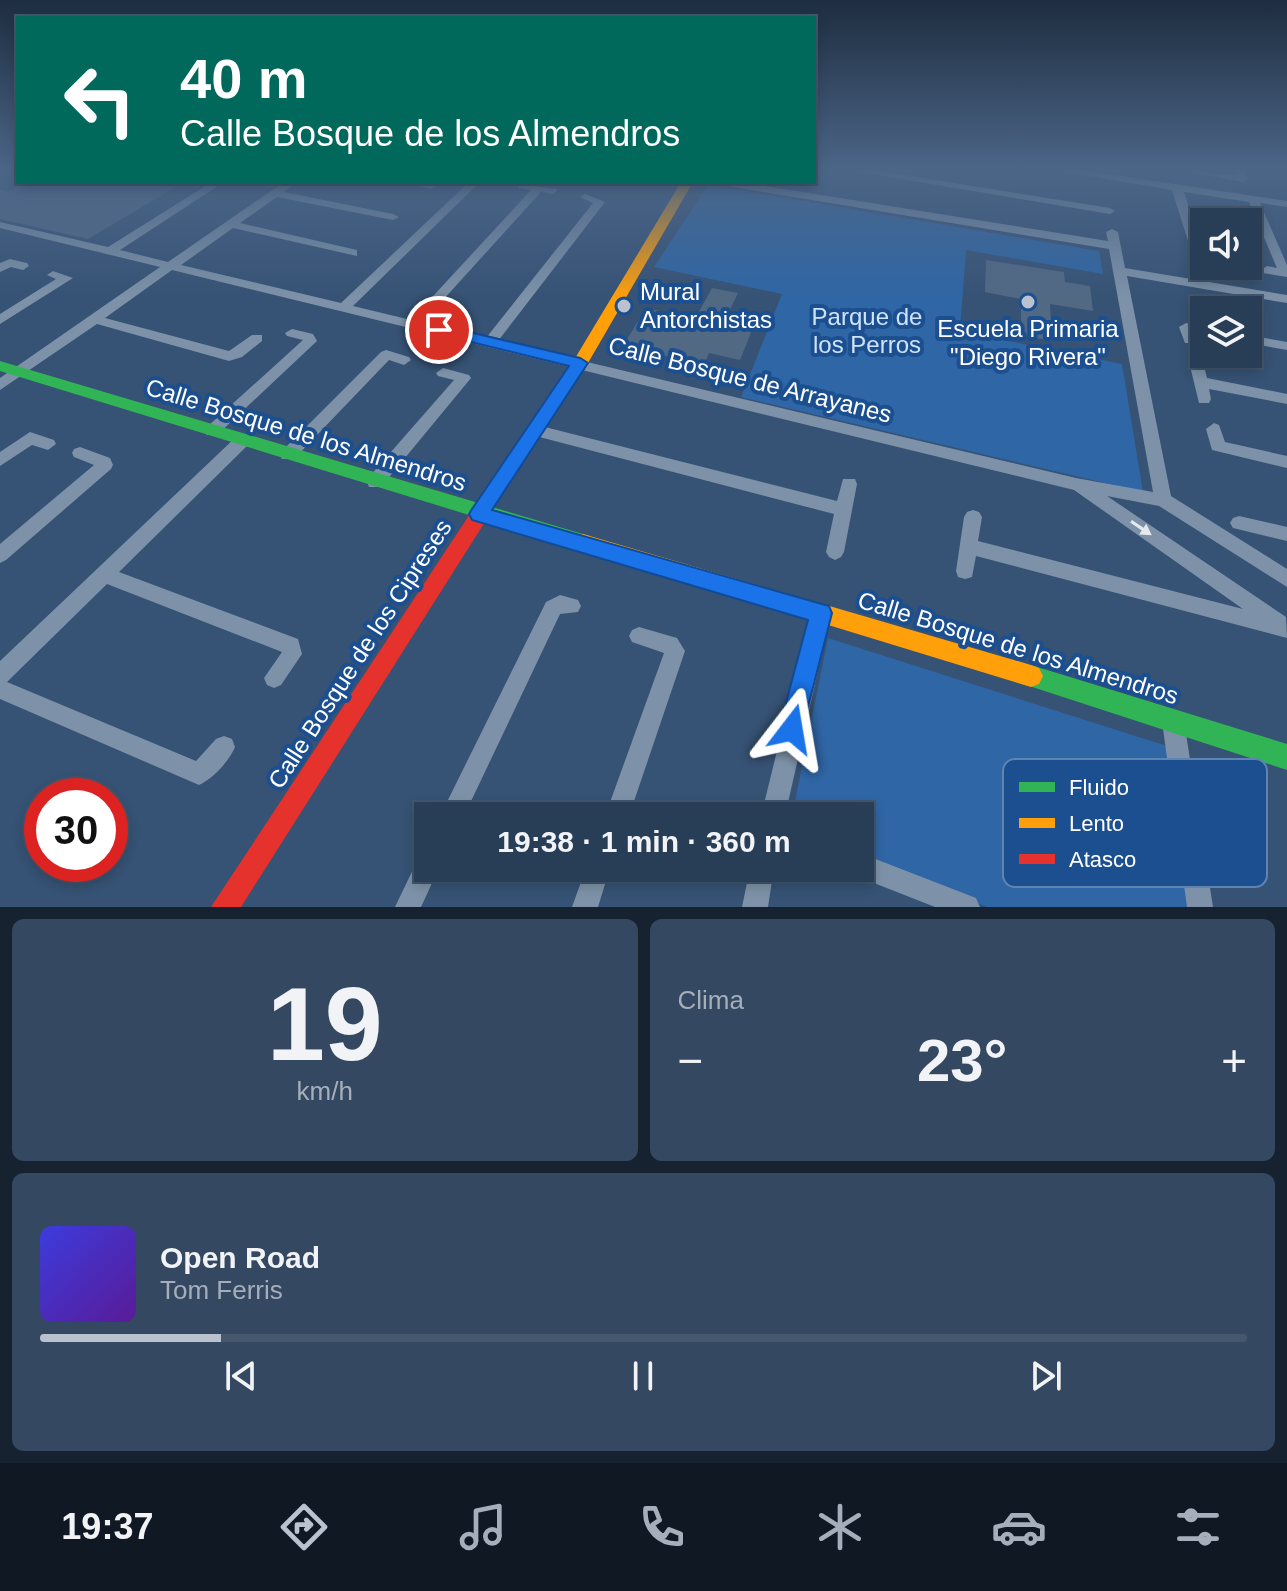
<!DOCTYPE html>
<html lang="es">
<meta charset="utf-8">
<style>
:root{--surface:#283e57;--page:#344961;--text:#f1f3f6;--muted:#a5aeba;--line:#44576d;--accent:#b9c2ce}
body{margin:0;font-family:Arial,sans-serif;background:var(--page);color:var(--text);height:100vh;display:flex;flex-direction:column;font-size:30px;white-space:nowrap}
*{box-sizing:border-box;margin:0}
p{font-size:26px;color:var(--muted)}
.icon{flex:none;width:44px;height:44px;fill:none;stroke:currentColor;stroke-width:2;stroke-linecap:round;stroke-linejoin:round}
.map{position:relative;height:907px;overflow:hidden}
.sheet{display:flex;flex-direction:column;gap:12px;padding:12px;background:#162230;flex:1}
.sheet>*{flex:none}
.guide{position:absolute;left:16px;top:16px;width:800px;height:168px;border-radius:0px;box-shadow:0 4px 12px #0003,0 0 0 2px var(--line);background:#00695c;color:#fff;overflow:hidden}
.fabs{position:absolute;left:1190px;top:208px;display:grid;gap:16px}
.fabs a{display:grid;place-items:center;width:72px;height:72px;border-radius:0px;background:var(--surface);box-shadow:0 4px 12px #0003,0 0 0 2px var(--line);font-size:40px}
.speed{position:absolute;left:24px;top:778px;display:flex;gap:16px;font-size:40px;font-weight:700;text-align:center}
.speed>*{display:grid;place-content:center;width:104px;height:104px;border-radius:50%;background:var(--surface);box-shadow:0 4px 12px #0003,0 0 0 2px var(--line);line-height:1}
.speed .limit{border:12px solid #d22;background:#fff;color:#111}
.pin{position:absolute;display:grid;place-items:center;width:68px;height:68px;color:#fff;margin:-34px;border:4px solid #fff;border-radius:50%;box-shadow:0 2px 8px #0007}
.me{position:absolute;width:88px;margin:-44px;rotate:14deg;stroke-linejoin:round;filter:drop-shadow(0 0 6px #0008)}
.turn{display:flex;align-items:center;gap:28px;height:168px;padding:0 32px;font-size:36px}
.turn .icon{width:104px;height:104px;stroke-width:2.5}
.turn b{display:block;font-size:56px;line-height:68px}
.big{font-size:60px;font-weight:600;line-height:1.1}
.sheet .card{flex:1;display:flex;flex-direction:column;justify-content:center;gap:12px;min-width:0;padding:0 28px;border-radius:12px;background:var(--page)}
.sheet .dial{align-items:center;gap:0}
.dial b{font-size:104px;line-height:1}
.song{display:flex;align-items:center;gap:24px}
.cover{width:96px;height:96px;border-radius:12px;background:linear-gradient(135deg,hsl(240 70% 55%),hsl(270 70% 35%))}
.played{height:8px;border-radius:4px;background:linear-gradient(90deg,var(--accent) 15%,var(--line) 15%)}
.keys{display:flex;justify-content:space-around;direction:ltr}
.heat{display:flex;justify-content:space-between;align-items:center;font-size:44px;direction:ltr}
.sheet .tiles{flex:1;display:grid;gap:12px;grid-template-columns:1fr 1fr}
.card:last-child{grid-column:span 2}
.trip{position:absolute;left:414px;top:802px;width:460px;height:80px;border-radius:0px;background:var(--surface);box-shadow:0 4px 12px #0003,0 0 0 2px var(--line);font-weight:600;line-height:80px;text-align:center}
.dock{display:flex;height:128px;justify-content:space-around;align-items:center;background:#101923;color:var(--muted)}
.dock .icon{width:56px;height:56px}
.dock .on{color:var(--accent)}
.dock b{font-size:36px;color:var(--text)}
.map>svg:first-child{display:block}
.green{fill:#2f66a5}
.building{fill:#526984}
.lines{fill:none;stroke-linecap:round;stroke-linejoin:round}
.street{fill:#7d92a8;fill-rule:evenodd}
.fast{fill:#30b455;fill-rule:evenodd}
.slow{fill:#ff9f0a;fill-rule:evenodd}
.jam{fill:#e5322d;fill-rule:evenodd}
.oneway{fill:#e5e9ee}
.route{fill:#1a73e8;stroke:#114b97;stroke-width:2}
.poi-dot{fill:#b9c2ce;stroke:#1b4f8f;stroke-width:3}
.labels{text-anchor:middle;stroke-width:8;stroke-linejoin:round;paint-order:stroke}
.poi-label{font-size:24px;fill:#fff;stroke:#1b4f8f;text-anchor:start}
.park-label{font-size:24px;fill:#cfe3fa;stroke:#1b4f8f}
.street-label{font-size:24px;fill:#fff;stroke:#1b4f8f}
.key{fill:#1b4f8f;stroke:#5f84b1;stroke-width:2}
.key-label{font-size:22px;fill:#fff}
</style>
<div class="map">
<svg width="1287" height="907" viewBox="0 0 1287 907">
<rect width="100%" height="100%" fill="#365274"/>
<path class="green" d="M708,185L1099,251L1103,274L966,250L960,331L1122,364L1143,492L741,397L782,294L654,267Z
M828,638L1167,746L1188,907H987L860,857V816H792Z"/>
<path class="building" d="M28,182H184L88,239L0,219V190L8,192Z
M986,260L1064,272L1065,282L1090,286L1093,311L1050,304L1052,341L1021,335V299L985,292Z
M712,288L738,293L729,312L757,318L740,360L709,353L704,365L623,346L646,308L695,319Z"/>
<g class="lines">
<path class="street" d="M853,171H880L1110,208L1115,211L1110,214Z
M1059,171H1088L1287,201V207L1260,203L1287,265V277L1263,273L1261,270L1267,266L1277,268L1249,202L1184,192L1204,254V264L1194,260L1172,190Z
M1182,171L1236,175L1235,171H1245L1248,179L1243,182Z
M212,182H224L120,250L168,262L284,182H296L284,192L393,214L399,217L393,220L277,197L240,223L357,250V256L233,228L181,265L341,303L469,182H480L353,306L411,320L531,190L519,188V184L556,189L557,191L552,194L541,192L423,322L486,338L593,203L580,197L585,194L605,202L498,341L1076,478L1153,492L1109,249L721,185L716,182H740L1108,241L1106,232L1112,229L1118,232L1125,268L1287,295V303L1127,276L1171,496L1287,569V587L1159,506L1107,496L1286,617L1287,638L976,556L972,577L965,579L958,577L956,571L964,517L967,512L973,510L979,512L982,517L978,541L1243,609L1074,490L172,270L105,318L229,351L252,335H262V341L242,357L229,361L97,324L0,390V378L160,267L0,228V222L108,247Z
M406,182H441L431,189Z
M10,259L27,263L29,266L23,270L11,267L0,272V263Z
M53,271L73,278L0,324V314L56,279L47,275Z
M1186,323L1204,327V335L1195,333L1197,340L1195,343H1185L1179,327Z
M292,329L313,334L317,341L217,435H207L204,431L207,427L303,340L287,336L285,333Z
M1248,335L1287,342V350L1248,343Z
M386,350L409,357L411,360L404,365L389,360L294,459H282L280,455L282,451L381,352Z
M1197,361L1204,366L1207,378L1287,394V404L1209,389L1211,399L1209,403H1199L1190,366Z
M443,368L469,375L471,378L381,487H369L367,482L369,477L454,380L438,376L436,373Z
M1214,423L1219,425L1225,442L1287,456V468L1212,450L1206,429Z
M533,424L837,501L843,479H855L857,484L844,552L841,557L835,560L829,557L826,552L834,514L528,434L525,430Z
M30,432L54,440L56,444L48,450L32,445L0,466V452Z
M242,435L250,441L248,445L119,572L298,639L302,654L281,685L274,688L267,685L264,678L282,652L107,584L7,682L196,761L216,739L224,736L232,739L235,747C229,761 213,779 199,785L0,699V661L236,437Z
M80,447L110,458L113,465L111,469L6,560L0,563V544L94,465L74,457L72,453L74,449Z
M1239,516L1287,527V541L1233,528L1230,523L1233,518Z
M560,595L578,600L581,606L578,612L560,614L464,816H440L546,602Z
M821,604L828,607L831,613L785,816H761L811,613L814,607Z
M639,627L677,638L685,651L629,816H605L664,653L632,642L629,636L632,630Z
M1173,710L1181,713L1184,721L1213,907H1187L1162,721L1165,713Z
M860,853L976,898L980,907H935L851,874L849,868H860Z
M428,854V868H439L421,907H395L419,857Z
M586,868H610L598,907H572Z
M750,868H774L768,907H742Z"/>
<path class="fast" d="M0,361L583,534L590,536L593,542L590,548L583,550L0,371Z
M1031,665L1287,744V770L1023,684L1019,676L1023,668Z"/>
<path class="slow" d="M681,182H693L588,363L561,402H549L547,398L574,360Z
M583,534L1031,665L1039,668L1043,676L1039,684L1031,687L583,550L576,548L573,542L576,536Z"/>
<path class="jam" d="M555,392L563,398L561,402L241,907H211L549,394Z"/>
</g>
<defs><path id="oneway-solid" d="M-6-.8H1V-3.2L6.5 0L1 3.2V.8H-6Z" transform="scale(2)"/></defs>
<use class="oneway" href="#oneway-solid" transform="translate(1141 528) rotate(34)"/>
<linearGradient id="sky" x2="0" y2="1"><stop stop-color="#1e2d40"/><stop offset="0.57" stop-color="#4c6688"/><stop offset="1" stop-color="#4c6688" stop-opacity="0"/></linearGradient>
<rect width="1287" height="298" fill="url(#sky)"/>
<path class="route" d="M439,325L580,358L588,363L492,510L829,606L832,613L800,738L792,741L783,738L779,729L808,620L472,520L469,514L472,509L569,366L434,333L431,330Z"/>
<g class="poi-dot">
<circle cx="1028" cy="302" r="8"/>
<circle cx="624" cy="306" r="8"/>
</g>
<g class="labels">
<g class="poi-label">
<text x="640" y="300">Mural<tspan x="640" dy="28">Antorchistas</tspan></text>
<text x="1028" y="337" text-anchor="middle">Escuela Primaria<tspan x="1028" dy="28">"Diego Rivera"</tspan></text>
</g>
<g class="park-label">
<text x="867" y="325">Parque de<tspan x="867" dy="28">los Perros</tspan></text>
</g>
<g class="street-label">
<text transform="translate(750 380) rotate(14)" y="8">Calle Bosque de Arrayanes</text>
<text transform="translate(306 435) rotate(17)" y="8">Calle Bosque de los Almendros</text>
<text transform="translate(1018 648) rotate(17)" y="8">Calle Bosque de los Almendros</text>
<text transform="translate(360 654) rotate(-57)" y="8">Calle Bosque de los Cipreses</text>
</g>
</g>
<rect x="1003" y="759" width="264" height="128" rx="12" class="key"/>
<rect x="1019" y="782" width="36" height="10" fill="#30b455"/>
<rect x="1019" y="818" width="36" height="10" fill="#ff9f0a"/>
<rect x="1019" y="854" width="36" height="10" fill="#e5322d"/>
<g class="key-label">
<text x="1069" y="795">Fluido</text>
<text x="1069" y="831">Lento</text>
<text x="1069" y="867">Atasco</text>
</g>
</svg>
<div class="fabs">
<a><svg class="icon" aria-label="sound" viewBox="0 0 24 24"><path d="M4 9h4l5-4v14l-5-4H4zM17 9q2 3 0 6"/></svg></a>
<a><svg class="icon" aria-label="layers" viewBox="0 0 24 24"><path d="M12 4l9 5-9 5-9-5zM3 14l9 5 9-5"/></svg></a>
</div>
<div class="speed"><div class="limit">30</div></div>
<div class="pin" style="left:439px;top:330px;background:#d93025"><svg class="icon" aria-label="arrive" viewBox="0 0 24 24"><path d="M6 21V4h12l-3 4 3 4H6"/></svg></div>
<svg class="me" style="left:792px;top:729px" viewBox="-20 -20 40 40"><path d="M0-17L14 15 0 8-14 15z" fill="#1a73e8" stroke="#fff" stroke-width="4"/></svg>
<div class="trip">19:38 · 1 min · 360 m</div>
<div class="guide">
<div class="turn"><svg class="icon" aria-label="left" viewBox="0 0 24 24"><path d="M17 20v-9H6M10 6l-5 5 5 5"/></svg><div><b>40 m</b>Calle Bosque de los Almendros</div></div>
</div>
</div>
<section class="sheet">
<div class="tiles">
<div class="card dial"><b>19</b><p>km/h</p></div>
<div class="card"><p>Clima</p>
<div class="heat"><a>−</a><b class="big">23°</b><a>+</a></div>
</div>
<div class="card">
<div class="song"><i class="cover"></i><div><b>Open Road</b><p>Tom Ferris</p></div></div>
<div class="played"></div>
<div class="keys"><svg class="icon" aria-label="previous" viewBox="0 0 24 24"><path d="M18 5L8 12l10 7zM5 5v14"/></svg><svg class="icon" aria-label="pause" viewBox="0 0 24 24"><path d="M8 5v14M16 5v14"/></svg><svg class="icon" aria-label="next" viewBox="0 0 24 24"><path d="M6 5l10 7-10 7zM19 5v14"/></svg></div>
</div>
</div>
</section>
<nav class="dock">
<b>19:37</b>
<svg class="icon on" aria-label="directions" viewBox="0 0 24 24"><path d="M12 3l9 9-9 9-9-9zM9 14v-3h6M13 9l2 2-2 2"/></svg>
<svg class="icon" aria-label="music" viewBox="0 0 24 24"><path d="M9 18V5l10-2v13"/><circle cx="6" cy="18" r="3"/><circle cx="16" cy="16" r="3"/></svg>
<svg class="icon" aria-label="phone" viewBox="0 0 24 24"><path d="M5 4h4l2 5-3 2q2 4 5 5l2-3 5 2v4C11 20 4 13 5 4z"/></svg>
<svg class="icon" aria-label="climate" viewBox="0 0 24 24"><path d="M12 3v18M4 7l16 10M4 17L20 7"/></svg>
<svg class="icon" aria-label="car" viewBox="0 0 24 24"><path d="M5 17H2v-5l4-1 3-4h7l3 4 3 1v5h-3M9 17h6M6 11h13"/><circle cx="7" cy="17" r="2"/><circle cx="17" cy="17" r="2"/></svg>
<svg class="icon" aria-label="filters" viewBox="0 0 24 24"><path d="M4 7h16M4 17h16"/><circle cx="9" cy="7" r="2"/><circle cx="15" cy="17" r="2"/></svg>
</nav>
